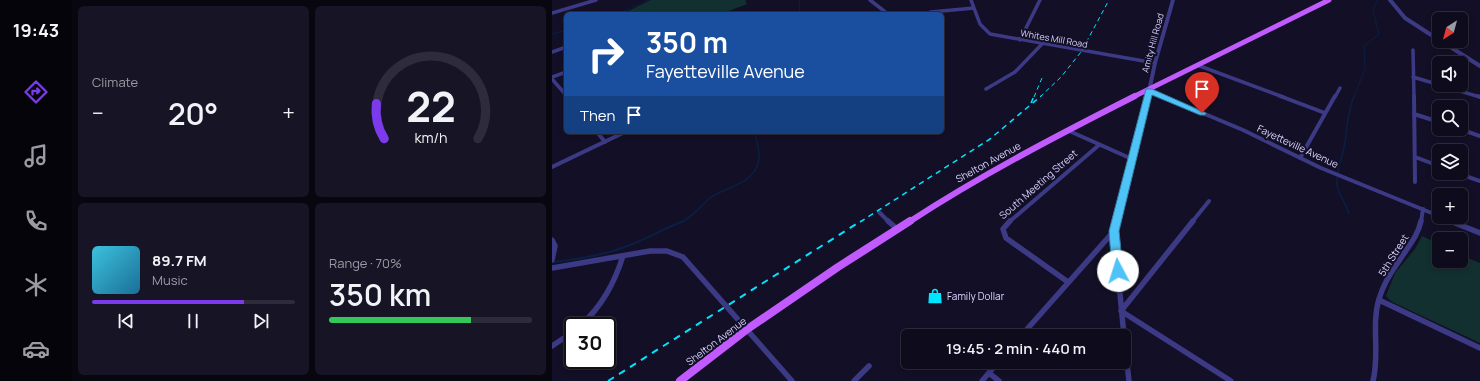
<!DOCTYPE html>
<meta charset="utf-8">
<style>
:root{--surface:#0e0b1c;--page:#171425;--text:#f1f3f6;--muted:#9b9ba3;--line:#2e2b3b;--accent:#7c3aed}
body{margin:0;font-family:Manrope,sans-serif;background:var(--page);color:var(--text);height:100vh;display:flex;flex-direction:column;font-size:15px;white-space:nowrap}
*{box-sizing:border-box;margin:0}
p{font-size:13px;color:var(--muted)}
.icon{flex:none;width:22px;height:22px;fill:none;stroke:currentColor;stroke-width:2;stroke-linecap:round;stroke-linejoin:round}
.map{position:relative;flex:1;overflow:hidden}
.drawer{display:flex;flex-direction:column;gap:6px;padding:6px;background:#08060f;width:480px}
.drawer>*{flex:none}
.guide{position:absolute;left:12px;top:12px;width:380px;height:122px;border-radius:6px;box-shadow:0 2px 6px #0003,0 0 0 1px var(--line);background:#1a4fa0;color:#fff;overflow:hidden}
.needle{width:26px;rotate:216deg}
.controls{position:absolute;left:880px;top:12px;display:grid;gap:8px}
.controls a{display:grid;place-items:center;width:36px;height:36px;border-radius:6px;background:var(--surface);box-shadow:0 2px 6px #0003,0 0 0 1px var(--line);font-size:20px}
.speed{position:absolute;left:12px;top:317px;display:flex;gap:8px;font-size:20px;font-weight:700;text-align:center}
.speed>*{display:grid;place-content:center;width:52px;height:52px;border-radius:50%;background:var(--surface);box-shadow:0 2px 6px #0003,0 0 0 1px var(--line);line-height:1}
.speed .limit{border:2px solid #111;border-radius:6px;background:#fff;color:#111}
.pin{position:absolute;display:grid;place-items:center;width:34px;height:34px;color:#fff;margin:-41px -17px;border-radius:50% 50% 50% 0;rotate:-45deg;box-shadow:0 0 4px #0007}
.pin .icon{rotate:45deg}
.me{position:absolute;width:44px;margin:-22px;rotate:355deg;stroke-linejoin:round;filter:drop-shadow(0 0 3px #0008)}
.turn{display:flex;align-items:center;gap:14px;height:84px;padding:0 16px;font-size:18px}
.turn .icon{width:52px;height:52px;stroke-width:2.5}
.turn b{display:block;font-size:28px;line-height:34px}
.then{display:flex;align-items:center;height:38px;padding:0 16px;background:#0003;gap:8px;font-size:15px}
.big{font-size:30px;font-weight:600;line-height:1.1}
.drawer .tile{flex:1;display:flex;flex-direction:column;justify-content:center;gap:6px;min-width:0;padding:0 14px;border-radius:6px;background:var(--page)}
.drawer .dial{align-items:center;gap:0}
.dial svg{height:104px;overflow:visible;fill:none;stroke:var(--line);stroke-width:7;stroke-linecap:round;text-anchor:middle}
.dial text{fill:var(--text);stroke:none}
.song{display:flex;align-items:center;gap:12px}
.cover{width:48px;height:48px;border-radius:6px;background:linear-gradient(135deg,hsl(190 70% 55%),hsl(200 70% 35%))}
.played{height:4px;border-radius:2px;background:linear-gradient(90deg,var(--accent) 75%,var(--line) 75%)}
.keys{display:flex;justify-content:space-around;direction:ltr}
.heat{display:flex;justify-content:space-between;align-items:center;font-size:22px;direction:ltr}
.charge{height:6px;border-radius:3px;background:linear-gradient(90deg,#34c759 70%,var(--line) 0)}
.drawer .tiles{flex:1;display:grid;gap:6px;grid-template-columns:repeat(2,1fr)}
.trip{position:absolute;left:349px;top:329px;width:230px;height:40px;border-radius:6px;background:var(--surface);box-shadow:0 2px 6px #0003,0 0 0 1px var(--line);font-weight:600;line-height:40px;text-align:center}
main{display:flex;flex:1;min-height:0}
.dock{display:flex;flex-direction:column;width:72px;justify-content:space-around;align-items:center;background:#06040b;color:var(--muted)}
.dock .icon{width:28px;height:28px}
.dock .selected{color:var(--accent)}
.dock b{font-size:18px;color:var(--text)}
.map>svg:first-child{display:block}
.green{fill:#12302f}
.lines{fill:none;stroke-linecap:round;stroke-linejoin:round}
.stream-far2{stroke:#0a1f44;stroke-width:1}
.stream-far1{stroke:#0a1f44;stroke-width:1.5}
.stream{stroke:#0a1f44;stroke-width:2}
.minor-far2{stroke:#3d3a85;stroke-width:3.5}
.minor-far1{stroke:#3d3a85;stroke-width:4}
.minor{stroke:#3d3a85;stroke-width:5.5}
.tertiary{stroke:#3d3a85;stroke-width:4}
.primary-far2{stroke:#c25bff;stroke-width:5}
.primary-far1{stroke:#c25bff;stroke-width:6}
.primary{stroke:#c25bff;stroke-width:8}
.rail-far2{stroke:#00e5ff;stroke-width:1;stroke-dasharray:4.5 3.5;stroke-linecap:butt}
.rail-far1{stroke:#00e5ff;stroke-width:1.5;stroke-dasharray:5.5 4.5;stroke-linecap:butt}
.rail{stroke:#00e5ff;stroke-width:2;stroke-dasharray:7 6;stroke-linecap:butt}
.route{fill:#4fc3f7;stroke:#337fa1}
.labels{text-anchor:middle;stroke-width:4;stroke-linejoin:round;paint-order:stroke}
.far-street-label{font-size:9px;fill:#d9d4ff;stroke:#130f26}
.street-label{font-size:10px;fill:#d9d4ff;stroke:#130f26}
.poi-label{font-size:10px;fill:#d9d4ff;stroke:#130f26;text-anchor:start}
</style>
<main>
<nav class="dock">
<b>19:43</b>
<svg class="icon selected" aria-label="directions" viewBox="0 0 24 24"><path d="M12 3l9 9-9 9-9-9zM9 14v-3h6M13 9l2 2-2 2"/></svg>
<svg class="icon" aria-label="music" viewBox="0 0 24 24"><path d="M9 18V5l10-2v13"/><circle cx="6" cy="18" r="3"/><circle cx="16" cy="16" r="3"/></svg>
<svg class="icon" aria-label="phone" viewBox="0 0 24 24"><path d="M5 4h4l2 5-3 2q2 4 5 5l2-3 5 2v4C11 20 4 13 5 4z"/></svg>
<svg class="icon" aria-label="climate" viewBox="0 0 24 24"><path d="M12 3v18M4 7l16 10M4 17L20 7"/></svg>
<svg class="icon" aria-label="car" viewBox="0 0 24 24"><path d="M5 17H2v-5l4-1 3-4h7l3 4 3 1v5h-3M9 17h6M6 11h13"/><circle cx="7" cy="17" r="2"/><circle cx="17" cy="17" r="2"/></svg>
</nav>
<section class="drawer">
<div class="tiles">
<div class="tile"><p>Climate</p>
<div class="heat"><a>−</a><b class="big">20°</b><a>+</a></div>
</div>
<div class="tile dial"><svg viewBox="0 0 100 80">
<path d="M14 69A42 42 0 1 1 86 69"/>
<path d="M14 69A42 42 0 0 1 8 42" stroke="#7c3aed"/>
<text x="50" y="56" font-size="32" font-weight="700">22</text>
<text x="50" y="72" font-size="11">km/h</text>
</svg></div>
<div class="tile">
<div class="song"><i class="cover"></i><div><b>89.7 FM</b><p>Music</p></div></div>
<div class="played"></div>
<div class="keys"><svg class="icon" aria-label="previous" viewBox="0 0 24 24"><path d="M18 5L8 12l10 7zM5 5v14"/></svg><svg class="icon" aria-label="pause" viewBox="0 0 24 24"><path d="M8 5v14M16 5v14"/></svg><svg class="icon" aria-label="next" viewBox="0 0 24 24"><path d="M6 5l10 7-10 7zM19 5v14"/></svg></div>
</div>
<div class="tile"><p>Range · 70%</p><b class="big">350 km</b><div class="charge"></div></div>
</div>
</section>
<div class="map">
<svg width="928" height="381" viewBox="0 0 928 381">
<rect width="100%" height="100%" fill="#130f26"/>
<path class="green" d="M99,0H193L195,4L169,14H70Z
M870,236L887,244V261H909V255L928,263V343L840,302L834,296L843,273L863,249Z"/>
<g class="lines">
<path class="stream-far2" d="M247,0L248,14
M65,14L97,0
M0,34L14,30
M802,97L813,69L812,46L827,34L821,11L825,0"/>
<path class="stream-far1" d="M797,214C795,204 786,195 785,185C784,171 791,156 793,142C795,125 796,113 802,96
M129,222C142,217 148,206 158,198C175,186 204,184 207,159C207,151 206,143 203,135L204,132"/>
<path class="stream" d="M2,262C28,259 54,255 78,245C96,238 113,228 132,221"/>
<path class="minor-far2" d="M318,0L336,14
M419,0L428,24L438,34L603,63
M0,13L44,0
M373,14L379,12L422,8
M468,40L488,0
M861,50L862,97
M0,52L14,47
M645,65L731,97
M0,77L14,72
M861,77L928,97
M0,79L14,95
M434,89L463,72L490,44
M595,97L597,91L612,97
M783,97L788,88"/>
<path class="minor-far1" d="M610,96L691,130L769,168L887,216
M728,96L773,113
M862,96L863,182
M926,96L928,97
M862,114L887,122
M908,129L928,136
M515,130L580,159
M45,132L53,142
M863,157L887,166
M748,158L783,96
M0,167L73,132
M905,173L928,181
M327,212L337,222
M889,217L900,222
M457,222L547,145
M564,222L596,96
M640,222L657,201
M869,222L871,209"/>
<path class="minor" d="M336,221L344,228
M458,221L451,229L454,238L516,282
M565,221L562,231L572,336
M641,221L569,311L679,381
M898,221L928,233
M0,240L3,246L0,260
M0,268L98,251H115L131,257L240,381
M827,300L928,348
M28,326C50,306 62,284 71,256
M469,336L562,231
M572,336L577,381
M0,346L21,332
M437,373L447,381
M302,381L317,366
M430,381L446,362
M821,381C828,354 819,325 827,299C831,285 839,272 847,261C855,248 866,236 869,221"/>
<path class="tertiary" d="M838,0L853,18L887,40
M889,41L928,66
M597,91L603,63L621,0"/>
<path class="primary-far2" d="M581,97L777,0"/>
<path class="primary-far1" d="M357,222C429,175 506,135 583,96"/>
<path class="primary" d="M128,381L194,330L286,267L358,221"/>
<path class="rail-far2" d="M482,97L490,78
M488,97L509,77L529,52L557,0"/>
<path class="rail-far1" d="M479,103L482,96
M308,222L438,139L489,96"/>
<path class="rail" d="M56,381L309,221"/>
</g>
<path class="route" d="M594,89H600L654,113L653,115H648L600,95L567,231L571,271L569,274L566,275L562,274L560,271L557,231Z"/>
<defs>
<g id="shop-bare" transform="scale(1.2)"><path d="M-5-2.5h2.3a2.7 3.5 0 0 1 5.4 0H5L5.5 6h-11ZM-1.5-2.5h3a1.5 2.3 0 0 0-3 0Z" fill="#00e5ff" stroke="#130f26" stroke-width="2.5" paint-order="stroke"/></g>
</defs>
<g fill-rule="evenodd">
<use href="#shop-bare" x="383" y="296"/>
</g>
<g class="labels">
<g class="far-street-label">
<text transform="translate(502 39) rotate(10)" y="3">Whites Mill Road</text>
<text transform="translate(601 43) rotate(-75)" y="3">Amity Hill Road</text>
</g>
<g class="street-label">
<text transform="translate(746 146) rotate(25)" y="4">Fayetteville Avenue</text>
<text transform="translate(436 162) rotate(-29)" y="4">Shelton Avenue</text>
<text transform="translate(486 184) rotate(-41)" y="4">South Meeting Street</text>
<text transform="translate(841 255) rotate(-58)" y="4">5th Street</text>
<text transform="translate(164 341) rotate(-37)" y="4">Shelton Avenue</text>
</g>
<g class="poi-label">
<text x="395" y="300">Family Dollar</text>
</g>
</g>
</svg>
<div class="controls">
<a><svg class="needle" viewBox="-14 -14 28 28"><path d="M0-13l5 13h-10z" fill="#e53935"/><path d="M0 13l5-13h-10z" fill="#9b9ba3"/></svg></a>
<a><svg class="icon" aria-label="sound" viewBox="0 0 24 24"><path d="M4 9h4l5-4v14l-5-4H4zM17 9q2 3 0 6"/></svg></a>
<a><svg class="icon" aria-label="search" viewBox="0 0 24 24"><circle cx="10" cy="10" r="6"/><path d="M15 15l6 6"/></svg></a>
<a><svg class="icon" aria-label="layers" viewBox="0 0 24 24"><path d="M12 4l9 5-9 5-9-5zM3 14l9 5 9-5"/></svg></a>
<a>+</a>
<a>−</a>
</div>
<div class="speed"><div class="limit">30</div></div>
<div class="pin" style="left:650px;top:113px;background:#d93025"><svg class="icon" aria-label="arrive" viewBox="0 0 24 24"><path d="M6 21V4h12l-3 4 3 4H6"/></svg></div>
<svg class="me" style="left:566px;top:271px" viewBox="-20 -20 40 40"><circle r="19" fill="#fff"/><path d="M0-13L10 11 0 6-10 11z" fill="#4fc3f7"/></svg>
<div class="trip">19:45 · 2 min · 440 m</div>
<div class="guide">
<div class="turn"><svg class="icon" aria-label="right" viewBox="0 0 24 24"><path d="M7 20v-9h11M14 6l5 5-5 5"/></svg><div><b>350 m</b>Fayetteville Avenue</div></div>
<div class="then">Then<svg class="icon" aria-label="arrive" viewBox="0 0 24 24"><path d="M6 21V4h12l-3 4 3 4H6"/></svg></div>
</div>
</div>
</main>
